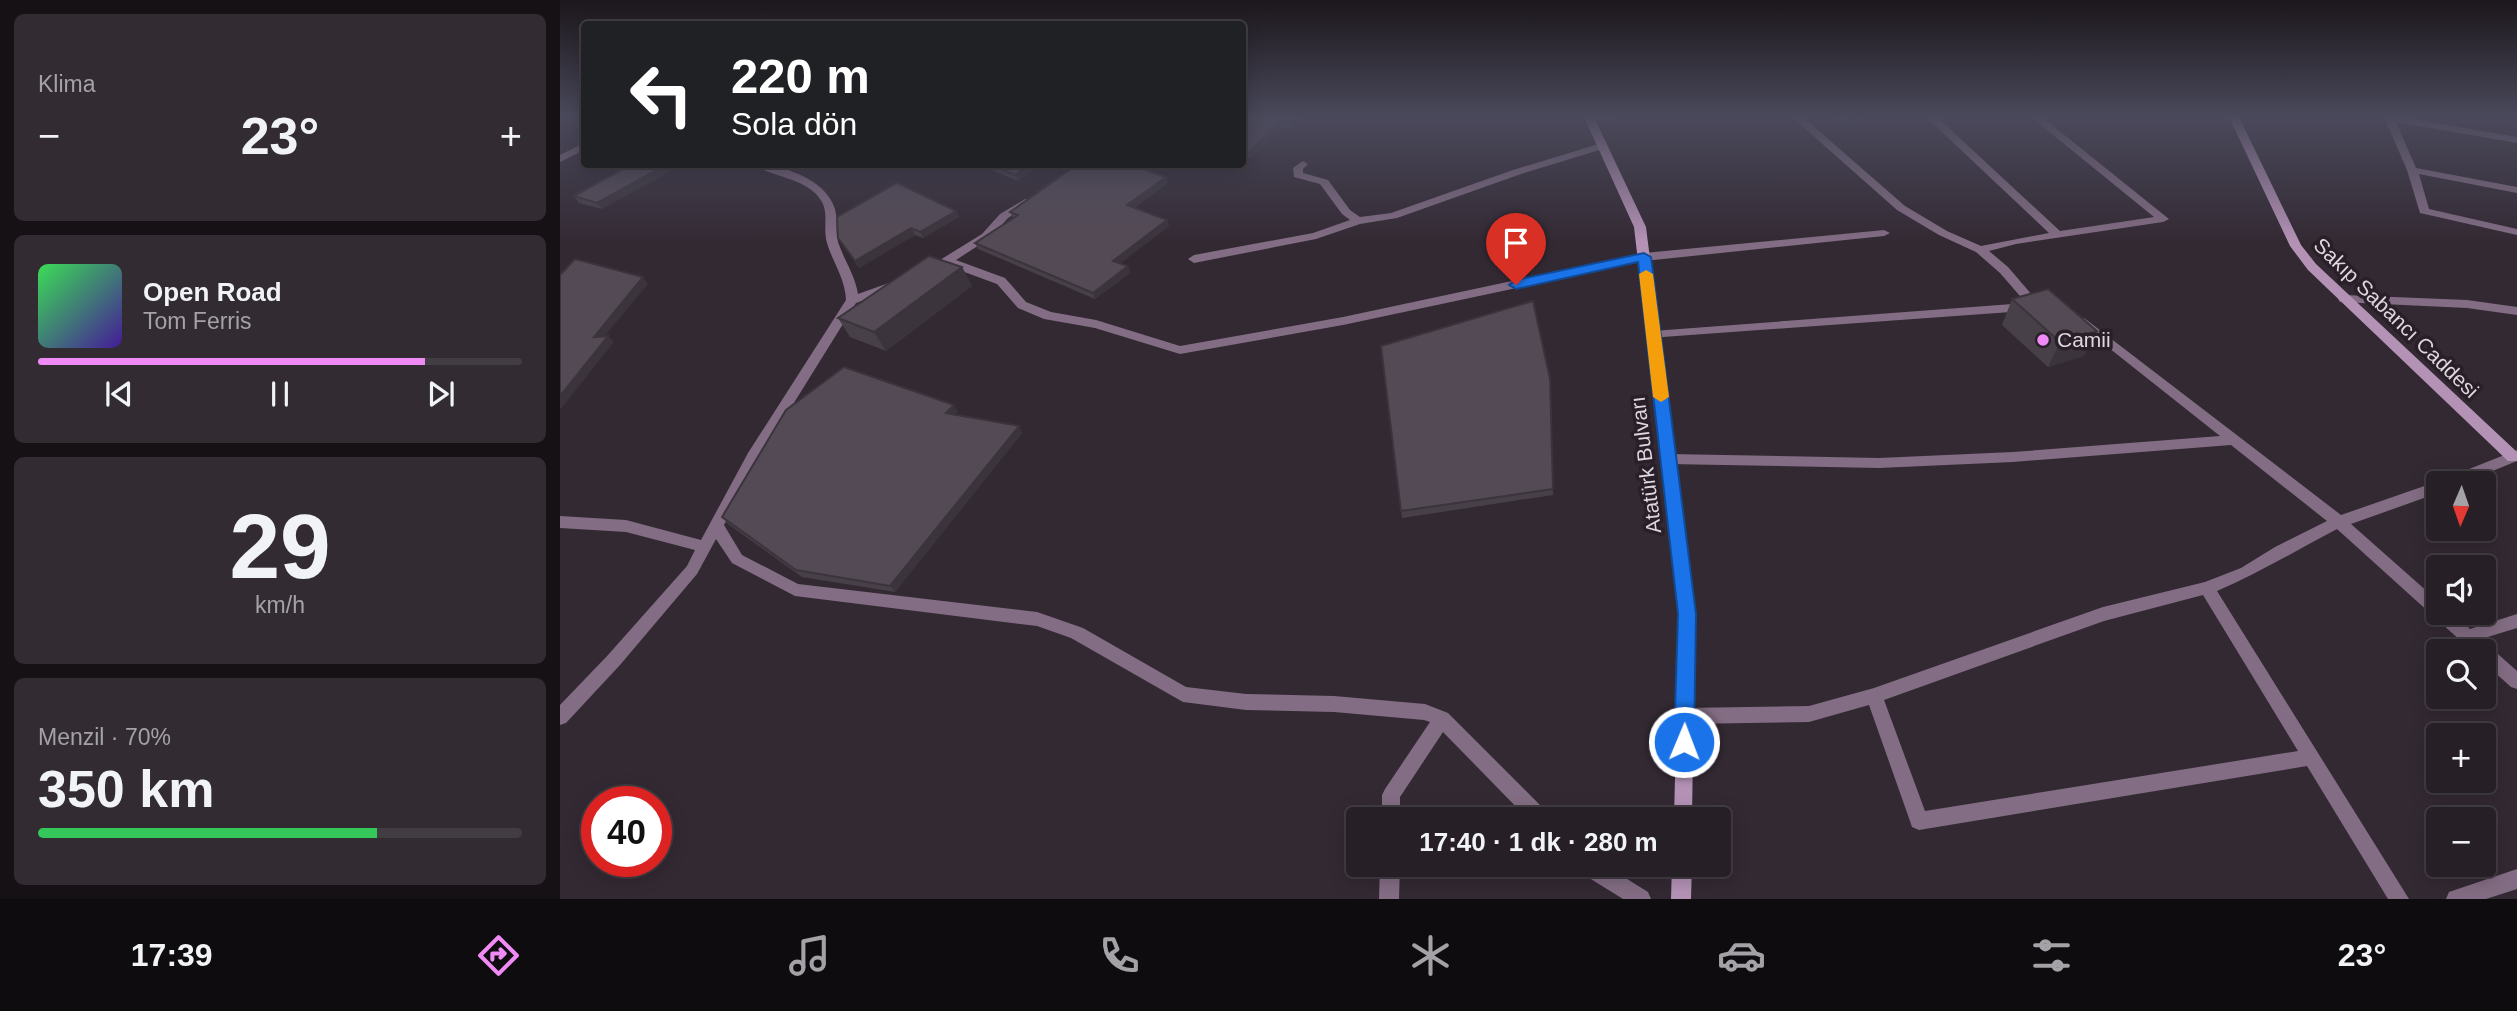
<!DOCTYPE html>
<html lang="tr">
<meta charset="utf-8">
<style>
:root{--surface:#261f26;--page:#322c32;--text:#f1f3f6;--muted:#a4a2a7;--line:#423d43;--accent:#f08bf6}
body{margin:0;font-family:Arial,sans-serif;background:var(--page);color:var(--text);height:100vh;display:flex;flex-direction:column;font-size:26px;white-space:nowrap}
*{box-sizing:border-box;margin:0}
p{font-size:23px;color:var(--muted)}
.icon{flex:none;width:38px;height:38px;fill:none;stroke:currentColor;stroke-width:2;stroke-linecap:round;stroke-linejoin:round}
.map{position:relative;flex:1;overflow:hidden}
.side{display:flex;flex-direction:column;gap:14px;padding:14px;background:#151115;width:560px}
.side>*{flex:none}
.hud{position:absolute;left:21px;top:21px;width:665px;height:147px;border-radius:7px;box-shadow:0 4px 18px #0003,0 0 0 2px var(--line);background:#202124;color:#fff;overflow:hidden}
.needle{width:46px;rotate:182deg}
.tools{position:absolute;left:1866px;top:471px;display:grid;gap:14px}
.tools a{display:grid;place-items:center;width:70px;height:70px;border-radius:7px;background:var(--surface);box-shadow:0 4px 18px #0003,0 0 0 2px var(--line);font-size:35px}
.speed{position:absolute;left:21px;top:786px;display:flex;gap:14px;font-size:35px;font-weight:700;text-align:center}
.speed>*{display:grid;place-content:center;width:91px;height:91px;border-radius:50%;background:var(--surface);box-shadow:0 4px 18px #0003,0 0 0 2px var(--line);line-height:1}
.speed .limit{border:10px solid #d22;background:#fff;color:#111}
.pin{position:absolute;display:grid;place-items:center;width:60px;height:60px;color:#fff;margin:-72px -30px;border-radius:50% 50% 50% 0;rotate:-45deg;box-shadow:0 0 7px #0007}
.pin .icon{rotate:45deg}
.me{position:absolute;width:77px;margin:-38px;rotate:1deg;stroke-linejoin:round;filter:drop-shadow(0 0 5px #0008)}
.turn{display:flex;align-items:center;gap:24px;height:147px;padding:0 35px;font-size:32px}
.turn .icon{width:91px;height:91px;stroke-width:2.5}
.turn b{display:block;font-size:49px;line-height:60px}
.big{font-size:52px;font-weight:700;line-height:1.1}
.side .card{flex:1;display:flex;flex-direction:column;justify-content:center;gap:10px;min-width:0;padding:0 24px;border-radius:10px;background:var(--page)}
.side .dial{align-items:center;gap:0}
.dial b{font-size:91px;line-height:1}
.song{display:flex;align-items:center;gap:21px}
.cover{width:84px;height:84px;border-radius:10px;background:linear-gradient(135deg,hsl(130 70% 55%),hsl(260 70% 35%))}
.played{height:7px;border-radius:4px;background:linear-gradient(90deg,var(--accent) 80%,var(--line) 80%)}
.keys{display:flex;justify-content:space-around;direction:ltr}
.heat{display:flex;justify-content:space-between;align-items:center;font-size:38px;direction:ltr}
.charge{height:10px;border-radius:5px;background:linear-gradient(90deg,#34c759 70%,var(--line) 0)}
.trip{position:absolute;left:786px;top:807px;width:385px;height:70px;border-radius:7px;background:var(--surface);box-shadow:0 4px 18px #0003,0 0 0 2px var(--line);font-weight:700;line-height:70px;text-align:center}
.tab-bar{display:flex;height:112px;justify-content:space-around;align-items:center;background:#0f0c0f;color:var(--muted)}
.tab-bar .icon{width:49px;height:49px}
.tab-bar .selected{color:var(--accent)}
.tab-bar b{font-size:32px;color:var(--text)}
main{display:flex;flex:1;min-height:0}
.map>svg:first-child{display:block}
.lines{fill:none;stroke-linecap:round;stroke-linejoin:round}
.street{fill:#836d84;fill-rule:evenodd}
.secondary{fill:#b492b6;fill-rule:evenodd}
.wall{fill:#484049}
.shaded-wall{fill:#3b343c}
.building{fill:#544a55;stroke:#3b343c;stroke-width:2}
.route{fill:#1a73e8;stroke:#114b97;stroke-width:2}
.slow{fill:#f59e0b}
.poi-dot{fill:#f08bf6;stroke:#291f29;stroke-width:2.5}
.labels{text-anchor:middle;stroke-width:7;stroke-linejoin:round;paint-order:stroke}
.street-label{font-size:21px;fill:#ded7de;stroke:#291f29}
.poi-label{font-size:21px;fill:#ded7de;stroke:#291f29;text-anchor:start}
</style>
<main>
<section class="side">
<div class="card"><p>Klima</p>
<div class="heat"><a>−</a><b class="big">23°</b><a>+</a></div>
</div>
<div class="card">
<div class="song"><i class="cover"></i><div><b>Open Road</b><p>Tom Ferris</p></div></div>
<div class="played"></div>
<div class="keys"><svg class="icon" aria-label="previous" viewBox="0 0 24 24"><path d="M18 5L8 12l10 7zM5 5v14"/></svg><svg class="icon" aria-label="pause" viewBox="0 0 24 24"><path d="M8 5v14M16 5v14"/></svg><svg class="icon" aria-label="next" viewBox="0 0 24 24"><path d="M6 5l10 7-10 7zM19 5v14"/></svg></div>
</div>
<div class="card dial"><b>29</b><p>km/h</p></div>
<div class="card"><p>Menzil · 70%</p><b class="big">350 km</b><div class="charge"></div></div>
</section>
<div class="map">
<svg width="1957" height="899" viewBox="0 0 1957 899">
<rect width="100%" height="100%" fill="#332933"/>
<g class="lines">
<path class="street" d="M1026,117H1059L1054,120L1030,121L1026,120Z
M1232,117H1243L1345,206L1387,231L1421,246L1489,233L1366,117H1377L1500,231L1594,217L1471,117H1482L1609,219L1603,222L1456,244L1429,251L1448,267L1479,303L1481,306L1479,309L1470,308L1465,311L1089,338L1087,335L1089,332L1093,331L1466,303L1440,273L1416,252L1379,235L1337,210Z
M1824,117H1840L1957,137V143L1836,122L1856,168L1957,187V193L1859,174L1869,209L1957,229V235L1860,213L1847,170Z
M24,143V150L0,162V155Z
M1042,143L1046,144V148L961,174L837,218L800,224L756,239L634,263L628,259L634,255L753,233L790,220L782,214L760,184L734,177L733,168L743,161L748,164L743,169V173L768,180L790,210L800,217L831,213L953,170Z
M192,164C219,164 261,177 273,204C279,216 275,230 278,242C284,260 295,275 298,294L337,280L343,284L341,287L296,303L199,459L164,525L182,555L238,584L477,612L523,628L626,687L686,694L774,696L865,704L888,713L988,813L990,819H968L883,732L840,797V819H822V795L825,789L870,722L864,720L774,712L686,710L623,702L511,638L477,626L235,596L172,563L156,539L137,574L60,665L6,723L0,725V705L48,655L127,566L135,550L66,532L0,528V516L66,520L141,540L188,453L286,300C285,278 273,263 267,243C263,230 268,216 263,204C251,178 213,178 192,164Z
M465,199L469,200V204L448,218L430,238L396,260L445,278L466,302L491,312L536,320L620,346L783,317L1084,253L1324,230L1330,233L1324,236L1084,261L783,325L620,354L535,328L484,319L458,308L437,284L388,266H380V260L422,234L440,214Z
M1784,295L1907,300L1957,307V315L1907,308L1780,302L1778,299L1780,296Z
M1524,318L1781,515L1873,483H1882L1884,479L1957,450V461L1903,483H1878V493L1791,524L1878,601V612H1891L1910,629L1957,614V628L1921,639L1957,671V689L1951,687L1923,662V651H1912L1777,529C1737,550 1699,573 1657,591L1849,899H1828L1747,766L1359,830L1352,827L1350,821L1309,705L1249,722L1125,724L1119,722L1116,716L1119,710L1125,708L1249,706L1314,688L1543,607L1645,582L1681,568L1715,547L1767,521L1671,445L1453,462L1319,468L1108,464L1101,459L1108,454L1319,458L1453,452L1660,436L1520,325L1518,322ZM1643,595L1738,751L1365,811L1324,700L1544,621Z
M820,864H840L839,899H819Z
M1016,864H1043L1088,892L1091,899H1063L1018,871Z
M1957,869V889L1926,899H1886L1889,892Z"/>
<path class="secondary" d="M1024,117H1034L1086,227L1135,614L1132,819H1114L1119,614L1074,227Z
M1669,117H1679L1741,245L1756,264L1957,452V461H1948L1748,270L1730,246Z
M1112,864H1132L1131,899H1111Z"/>
</g>
<path class="wall" d="M682,117H744L732,129L722,127L691,158L682,157Z
M1269,117H1312L1311,120L1280,127Z
M72,164L42,209L19,203L14,196Z
M416,164H480L458,181Z
M608,183L574,208L609,226L560,263L568,266L570,273L535,299L418,249L415,243L453,218L450,212Z
M396,211L399,217L363,238L355,235L299,268L278,238Z
M402,267L412,286L326,351L290,337L278,318Z
M1452,299L1524,356L1488,367L1442,325Z
M821,346L990,379L993,495L842,518Z
M398,412L395,414L462,433L335,592L242,577L168,524L162,517Z"/>
<path class="shaded-wall" d="M737,117H744L732,129L731,123Z
M1300,117H1312L1311,120L1280,127L1281,121Z
M720,121L722,127L691,158L689,152Z
M108,164H124L42,209L37,203Z
M470,164H480L458,181L455,175Z
M606,177L608,183L569,212L567,205Z
M396,211L399,217L363,238L360,232Z
M607,220L609,226L556,267L553,261Z
M351,228L355,235L299,268L295,261Z
M568,266L570,273L535,299L533,293Z
M402,267L412,286L326,351L314,332Z
M83,277L88,284L39,343L34,337Z
M1537,331L1524,356L1488,367L1500,342Z
M48,336L54,342L0,410V396Z
M394,405L398,412L390,419L386,413Z
M459,426L462,433L335,592L330,586Z"/>
<path class="building" d="M682,117H737L731,123L720,121L689,152L682,151Z
M1277,117H1300L1281,121Z
M72,164H108L37,203L14,196Z
M429,164H470L455,175Z
M518,164H569L606,177L567,205L607,220L553,261L568,266L533,293L415,243L458,215L450,212Z
M337,183L396,211L360,232L351,228L295,261L278,238L277,217Z
M369,256L402,267L314,332L278,318Z
M15,259L83,277L34,337L48,336L0,396V275Z
M1488,289L1537,331L1500,342L1452,299Z
M973,301L990,379L993,489L841,511L821,346Z
M284,367L394,405L386,413L459,426L330,586L236,570L162,517L226,410Z"/>
<linearGradient id="sky" x2="0" y2="1"><stop stop-color="#1c171c"/><stop offset="0.48" stop-color="#4a495b"/><stop offset="1" stop-color="#4a495b" stop-opacity="0"/></linearGradient>
<rect width="1957" height="243" fill="url(#sky)"/>
<path class="route" d="M1084,253L1091,257L1136,614L1134,742L1131,748L1124,751L1117,748L1114,742L1118,614L1078,262L956,289L949,285L956,280Z"/>
<path class="slow" d="M1086,270L1093,274L1109,397L1101,402L1093,397L1079,274Z"/>
<circle class="poi-dot" cx="1483" cy="340" r="7"/>
<g class="labels">
<g class="street-label">
<text transform="translate(1836 318) rotate(44)" y="7">Sakıp Sabancı Caddesi</text>
<text transform="translate(1086 465) rotate(-97)" y="7">Atatürk Bulvarı</text>
</g>
<g class="poi-label">
<text x="1497" y="347">Camii</text>
</g>
</g>
</svg>
<div class="tools">
<a><svg class="needle" viewBox="-14 -14 28 28"><path d="M0-13l5 13h-10z" fill="#e53935"/><path d="M0 13l5-13h-10z" fill="#a4a2a7"/></svg></a>
<a><svg class="icon" aria-label="sound" viewBox="0 0 24 24"><path d="M4 9h4l5-4v14l-5-4H4zM17 9q2 3 0 6"/></svg></a>
<a><svg class="icon" aria-label="search" viewBox="0 0 24 24"><circle cx="10" cy="10" r="6"/><path d="M15 15l6 6"/></svg></a>
<a>+</a>
<a>−</a>
</div>
<div class="speed"><div class="limit">40</div></div>
<div class="pin" style="left:956px;top:285px;background:#d93025"><svg class="icon" aria-label="arrive" viewBox="0 0 24 24"><path d="M6 21V4h12l-3 4 3 4H6"/></svg></div>
<svg class="me" style="left:1124px;top:742px" viewBox="-20 -20 40 40"><circle r="17" fill="#1a73e8" stroke="#fff" stroke-width="3"/><path d="M0-11L8 9 0 5-8 9z" fill="#fff"/></svg>
<div class="trip">17:40 · 1 dk · 280 m</div>
<div class="hud">
<div class="turn"><svg class="icon" aria-label="left" viewBox="0 0 24 24"><path d="M17 20v-9H6M10 6l-5 5 5 5"/></svg><div><b>220 m</b>Sola dön</div></div>
</div>
</div>
</main>
<nav class="tab-bar">
<b>17:39</b>
<svg class="icon selected" aria-label="directions" viewBox="0 0 24 24"><path d="M12 3l9 9-9 9-9-9zM9 14v-3h6M13 9l2 2-2 2"/></svg>
<svg class="icon" aria-label="music" viewBox="0 0 24 24"><path d="M9 18V5l10-2v13"/><circle cx="6" cy="18" r="3"/><circle cx="16" cy="16" r="3"/></svg>
<svg class="icon" aria-label="phone" viewBox="0 0 24 24"><path d="M5 4h4l2 5-3 2q2 4 5 5l2-3 5 2v4C11 20 4 13 5 4z"/></svg>
<svg class="icon" aria-label="climate" viewBox="0 0 24 24"><path d="M12 3v18M4 7l16 10M4 17L20 7"/></svg>
<svg class="icon" aria-label="car" viewBox="0 0 24 24"><path d="M5 17H2v-5l4-1 3-4h7l3 4 3 1v5h-3M9 17h6M6 11h13"/><circle cx="7" cy="17" r="2"/><circle cx="17" cy="17" r="2"/></svg>
<svg class="icon" aria-label="filters" viewBox="0 0 24 24"><path d="M4 7h16M4 17h16"/><circle cx="9" cy="7" r="2"/><circle cx="15" cy="17" r="2"/></svg>
<b>23°</b>
</nav>
